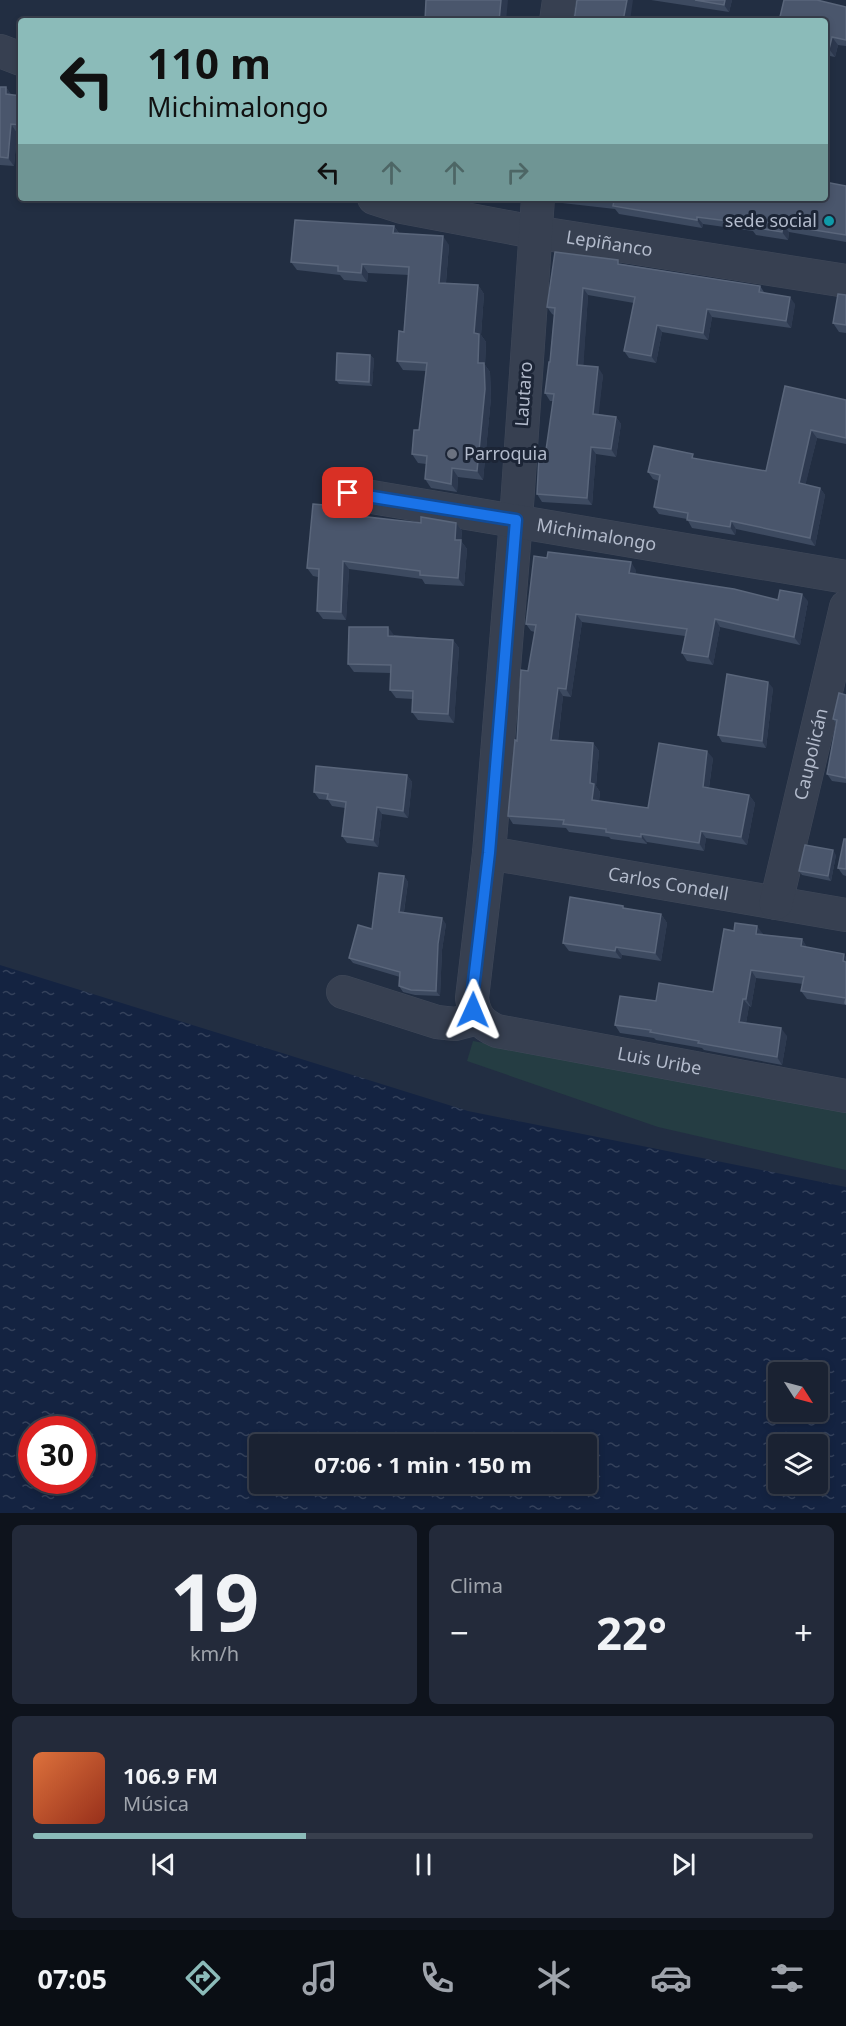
<!DOCTYPE html>
<html lang="es">
<meta charset="utf-8">
<style>
:root{--surface:#1a2232;--page:#232a3a;--text:#f1f3f6;--muted:#9fa4ac;--line:#383f4d;--accent:#8bbbb9}
body{margin:0;font-family:"Noto Sans",sans-serif;background:var(--page);color:var(--text);height:100vh;display:flex;flex-direction:column;font-size:22px;white-space:nowrap}
*{box-sizing:border-box;margin:0}
p{font-size:20px;color:var(--muted)}
.icon{flex:none;width:33px;height:33px;fill:none;stroke:currentColor;stroke-width:2;stroke-linecap:round;stroke-linejoin:round}
.map{position:relative;height:1513px;overflow:hidden}
.sheet{display:flex;flex-direction:column;gap:12px;padding:12px;background:#0e131c;flex:1}
.sheet>*{flex:none}
.guide{position:absolute;left:18px;top:18px;width:810px;height:183px;border-radius:6px;box-shadow:0 3px 9px #0003,0 0 0 2px var(--line);background:#8bbbb9;color:#111;overflow:hidden}
.needle{width:39px;rotate:126deg}
.tools{position:absolute;left:768px;top:1362px;display:grid;gap:12px}
.tools a{display:grid;place-items:center;width:60px;height:60px;border-radius:6px;background:var(--surface);box-shadow:0 3px 9px #0003,0 0 0 2px var(--line);font-size:30px}
.speed{position:absolute;left:18px;top:1416px;display:flex;gap:12px;font-size:30px;font-weight:700;text-align:center}
.speed>*{display:grid;place-content:center;width:78px;height:78px;border-radius:50%;background:var(--surface);box-shadow:0 3px 9px #0003,0 0 0 2px var(--line);line-height:1}
.speed .limit{border:9px solid #d22;background:#fff;color:#111}
.pin{position:absolute;display:grid;place-items:center;width:51px;height:51px;color:#fff;margin:-26px;border-radius:12px;box-shadow:0 3px 9px #0006}
.me{position:absolute;width:66px;margin:-33px;rotate:1deg;stroke-linejoin:round;filter:drop-shadow(0 0 4px #0008)}
.turn{display:flex;align-items:center;gap:21px;height:126px;padding:0 30px;font-size:27px}
.turn .icon{width:78px;height:78px;stroke-width:2.5}
.turn b{display:block;font-size:42px;line-height:51px}
.lanes{display:flex;align-items:center;height:57px;padding:0 30px;background:#0003;justify-content:center;gap:30px;direction:ltr}
.lanes .off{opacity:.35}
.big{font-size:45px;font-weight:700;line-height:1.1}
.sheet .card{flex:1;display:flex;flex-direction:column;justify-content:center;gap:9px;min-width:0;padding:0 21px;border-radius:9px;background:var(--page)}
.sheet .dial{align-items:center;gap:0}
.dial b{font-size:78px;line-height:1}
.song{display:flex;align-items:center;gap:18px}
.cover{width:72px;height:72px;border-radius:9px;background:linear-gradient(135deg,hsl(20 70% 55%),hsl(10 70% 35%))}
.played{height:6px;border-radius:3px;background:linear-gradient(90deg,var(--accent) 35%,var(--line) 35%)}
.keys{display:flex;justify-content:space-around;direction:ltr}
.heat{display:flex;justify-content:space-between;align-items:center;font-size:33px;direction:ltr}
.sheet .tiles{flex:1;display:grid;gap:12px;grid-template-columns:1fr 1fr}
.card:last-child{grid-column:span 2}
.trip{position:absolute;left:249px;top:1434px;width:348px;height:60px;border-radius:6px;background:var(--surface);box-shadow:0 3px 9px #0003,0 0 0 2px var(--line);font-weight:700;line-height:60px;text-align:center}
.menu{display:flex;height:96px;justify-content:space-around;align-items:center;background:#0a0e14;color:var(--muted)}
.menu .icon{width:42px;height:42px}
.menu .active{color:var(--accent)}
.menu b{font-size:27px;color:var(--text)}
.map>svg:first-child{display:block}
.green{fill:#253d43}
.water{fill:url(#water-ripples);fill-rule:evenodd}
.lines{fill:none;stroke-linecap:round;stroke-linejoin:round}
.minor-casing{stroke:#40495a;stroke-width:34}
.minor{stroke:#374051;stroke-width:33}
.wall{fill:#3d4a60}
.shaded-wall{fill:#2d394f}
.building{fill:#4a566c;stroke:#5a667b;stroke-width:1.5}
.route-casing{stroke:#114b97;stroke-width:15}
.route{stroke:#1a73e8;stroke-width:10}
.culture-dot{fill:#0f9aa8;stroke:#1c2536;stroke-width:2}
.worship-dot{fill:#6b7280;stroke:#1c2536;stroke-width:2}
.labels{text-anchor:middle;stroke-width:6;stroke-linejoin:round;paint-order:stroke}
.poi-label{font-size:18px;fill:#b3bbcc;stroke:#1c2536;text-anchor:end}
.street-label{font-size:18px;fill:#b3bbcc;stroke:#1c2536}
</style>
<div class="map">
<svg width="846" height="1513" viewBox="0 0 846 1513">
<defs>
<pattern id="water-ripples" width="26" height="14" patternUnits="userSpaceOnUse" patternTransform="scale(1.5)"><rect width="26" height="14" fill="#142341"/><path d="M2 4q2-2 4 0t4 0M15 11q2-2 4 0t4 0" fill="none" stroke="#34415b"/></pattern>
</defs>
<rect width="100%" height="100%" fill="#222e42"/>
<path class="green" d="M473,1041L673,1078L846,1107V1170L658,1127L467,1061Z"/>
<path class="water" d="M0,965L468,1111L846,1187V1513H0ZM778,1372H818V1412H778ZM32,1430H82V1480H32ZM260,1444H586V1484H260ZM778,1444H818V1484H778Z"/>
<g class="lines">
<g class="minor-casing">
<g id="minor">
<path d="M556,21L559,0"/>
<path d="M0,51L21,59"/>
<path id="s1" d="M374,198L402,207L534,232L846,281"/>
<path id="s2" d="M538,198L516,520L489,853L472,998C474,1016 481,1024 497,1031L846,1096"/>
<path id="s3" d="M348,493L846,577"/>
<path id="s4" d="M489,853L846,915"/>
<path id="s5" d="M776,903L846,607"/>
<path d="M343,992L437,1022L455,1024L478,1018"/>
</g>
</g>
<use href="#minor" class="minor"/>
</g>
<path class="wall" d="M651,0H732L729,12Z
M846,7V46L838,45L835,57L825,55V21Z
M0,87H6L11,95L21,96V133H17L14,166L0,165Z
M846,186V242L789,232L788,240L756,235L753,231L703,224L702,228L619,214L615,209L562,203L558,198H825Z
M394,226L399,233L449,245L446,283L478,285L484,294L481,335L486,342L485,365L490,372L491,398L483,480L458,477L457,492L431,488L425,479L426,464L418,463L412,454L419,430L426,371L403,370L397,361L404,332L409,275L368,273L367,282L344,280L340,275L297,270L291,262Z
M621,264L760,286L764,292L795,304L791,328L712,317L708,340L662,332L656,363L629,358L624,351L634,303L588,295L583,366L603,375L598,414L616,417L621,424L616,457L596,454L592,505L542,502L537,494L545,457L553,401H550L545,393L550,362L554,315L552,314L547,307Z
M846,295V333L839,332L833,323Z
M370,355L374,359L372,386L339,384L336,380Z
M846,400V444L817,438L805,485L820,488L825,495L815,546L736,529L735,535L692,528L687,519L659,514L654,507L659,481L653,479L648,472L697,459L766,471Z
M346,507L350,513L359,514L360,516L421,523H456L462,531L461,541L467,549L464,586L425,584L422,579L349,569L346,620L323,619L317,611L318,577L313,576L307,568Z
M636,570L635,574L778,600L808,601L800,645L720,627L713,665L687,661L682,653L685,636L582,622L571,697L563,696L558,741L593,743L599,751L596,786L600,792L599,801L648,808L713,758L709,788L749,795L755,803L747,845L706,838L704,851L647,842V844L611,839L609,837L569,832L566,828L513,824L508,816L517,741L535,632L531,631L526,624Z
M394,635L453,640L459,648L454,723L418,720L412,712L413,699L396,698L390,690L391,673L354,672L348,664Z
M773,688L766,748L722,742L718,735Z
M846,695V783L832,781L827,774L836,724L833,719Z
M407,775L412,782L408,818L382,814L378,847L347,843L342,836L345,808L332,806L328,800L319,799L314,792Z
M846,839V876L843,875L838,868Z
M836,855L831,881L802,875L799,871Z
M404,876L408,882L404,912L446,924L442,950L440,996L415,995L403,992L399,986L400,977L353,963L349,958L372,929Z
M623,906L624,908L661,914L667,923L661,961L622,955L621,959L569,951L563,943Z
M734,931L802,939L807,948L846,957V1005L807,999L801,991L803,984L756,978L751,1007L749,1006L746,1023L787,1036L782,1065L704,1050L702,1048L656,1040L654,1038L620,1033L615,1025L656,1001L713,992Z"/>
<path class="shaded-wall" d="M501,0H508L506,21H499Z
M627,0H633L630,21H623Z
M725,0H732L729,12L724,5Z
M832,37L838,45L835,57L829,49Z
M6,87L12,96L6,94Z
M11,124L17,133L14,166L8,158Z
M697,217L703,224L702,228L697,220Z
M783,225L789,232L788,240L782,232Z
M394,226L400,235L393,233Z
M443,236L449,245L445,292L439,283Z
M362,264L368,273L367,282L361,273Z
M478,285L484,294L481,335L486,342L485,365L490,372L491,398L483,480L477,471L478,363L474,333Z
M583,288L588,295L583,372L577,365Z
M790,297L795,304L791,328L786,321Z
M707,309L712,317L708,340L703,333Z
M657,325L662,332L656,363L651,356Z
M370,355L374,359L372,386L369,382Z
M598,367L603,375L598,421L593,414Z
M616,417L621,424L616,457L611,449Z
M811,430L817,438L804,491L799,483Z
M591,447L596,454L592,505L587,498Z
M452,468L458,477L457,492L451,484Z
M820,488L825,495L815,546L810,538Z
M731,521L736,529L735,535L730,527Z
M456,523L462,531L461,541L467,549L464,586L458,578L455,540Z
M343,561L349,569L346,620L341,612Z
M631,562L636,570L634,581L629,573Z
M802,594L808,601L800,645L794,637Z
M576,614L582,622L571,697L566,689Z
M715,619L720,627L713,665L708,657Z
M388,627L394,635V644L388,636Z
M453,640L459,648L454,723L448,714Z
M768,682L773,688L766,748L762,741Z
M558,688L563,696L557,748L551,740Z
M593,743L599,751L596,786L600,792L598,808L592,800L590,783Z
M707,751L713,758L708,794L703,787Z
M407,775L412,782L408,818L403,811Z
M749,795L755,803L747,845L741,837Z
M377,807L382,814L378,847L373,840Z
M701,831L706,838L704,851L699,843Z
M641,834L647,842V844L641,837Z
M833,850L836,855L831,881L828,876Z
M404,876L408,882L403,917L399,912Z
M661,914L667,923L661,961L655,953Z
M442,918L446,924L442,950L440,996L436,991L438,944Z
M757,926L763,934H756Z
M802,939L807,947L806,954L801,946Z
M616,947L622,955L621,959L615,951Z
M844,954L846,957V966L843,961Z
M751,970L756,978L751,1007L746,999Z
M743,999L749,1006L745,1029L739,1022Z
M781,1028L787,1036L782,1065L777,1057Z"/>
<path class="building" d="M426,0H501L499,21H425Z
M577,0H627L623,21H574Z
M695,0H725L724,5Z
M784,0H817L846,7V40L832,37L829,49L825,48V21H779Z
M0,87H6V94L21,96V125L11,124L8,158L0,157Z
M825,182L846,186V235L783,225L782,232L751,227V224L697,217V220L613,206L614,201L581,198H825Z
M295,220L394,226L393,233L443,236L439,283L478,285L474,333L479,334L478,363H484L485,389L477,471L452,468L451,484L425,479L427,456L412,454L414,430H419L427,363L397,361L399,331L404,332L409,267L362,264L361,273L338,271V266L291,262Z
M555,252L618,260V264L760,286L759,292L790,297L786,321L707,309L703,333L657,325L651,356L624,351L635,297L583,288L577,365L598,367L593,414L616,417L611,449L591,447L587,498L537,494L539,456L545,457L554,394L545,393L549,362H550L555,308L547,307Z
M838,294L846,295V325L833,323Z
M337,353L370,355L369,382L336,380Z
M785,386L846,400V438L811,430L799,483L820,488L810,538L731,521L730,527L687,520L688,513L654,507L660,475L648,472L654,446L693,454L692,458L766,471Z
M313,504L346,507L345,513L359,514V516L421,523V517L456,523L455,540H461L458,578L420,575V571L343,561L341,612L317,611L319,569L307,568Z
M548,552L631,562L629,573L734,589L778,600L780,590L802,594L794,637L715,619L708,657L682,653L687,629L576,614L566,689L558,688L551,740L593,743L590,783L594,784L592,800L648,808L659,743L707,751L703,787L749,795L741,837L701,831L699,843L641,834V837L606,832V829L563,824L564,820L508,816L515,740L517,741L521,670L528,671L536,625L526,624L534,556L547,558Z
M349,627H388V636L453,640L448,714L412,712L413,691L390,690L391,665L348,664Z
M727,674L768,682L762,741L718,735Z
M839,693L846,695V778L827,774L837,720L833,719Z
M316,766L407,775L403,811L377,807L373,840L342,836L346,802L327,799L328,794L314,792Z
M844,839H846V869L838,868Z
M805,845L833,850L828,876L799,871Z
M379,873L404,876L399,912L442,918L438,944L436,991L411,990L399,986L400,972L349,958L358,925L372,929Z
M570,897L623,906V908L661,914L655,953L616,947L615,951L563,943Z
M735,923L757,926L756,934L802,939L801,946L844,954L843,961L846,962V1004L845,1003L846,998L801,991L804,977L751,970L746,999H743L739,1022L781,1028L777,1057L698,1043L699,1041L650,1032L651,1030L615,1025L620,996L656,1001L659,983L713,992L724,929L734,931Z"/>
<g class="lines">
<g class="route-casing">
<path id="route" d="M348,493L516,520L489,853L472,998L473,1010"/>
</g>
<use href="#route" class="route"/>
</g>
<circle class="culture-dot" cx="829" cy="221" r="6"/>
<circle class="worship-dot" cx="452" cy="454" r="6"/>
<g class="labels">
<g class="poi-label">
<text x="817" y="227">sede social</text>
<text x="464" y="460" text-anchor="start">Parroquia</text>
</g>
<g class="street-label">
<text dy="6" stroke="none"><textPath href="#s1" startOffset="240">Lepiñanco</textPath></text>
<text transform="translate(524 394) rotate(-86)" y="6">Lautaro</text>
<text dy="6" stroke="none"><textPath href="#s3" startOffset="252">Michimalongo</textPath></text>
<text dy="6" stroke="none"><textPath href="#s5" startOffset="153">Caupolicán</textPath></text>
<text dy="6" stroke="none"><textPath href="#s4" startOffset="182">Carlos Condell</textPath></text>
<text dy="6" stroke="none"><textPath href="#s2" startOffset="1012">Luis Uribe</textPath></text>
</g>
</g>
</svg>
<div class="tools">
<a><svg class="needle" viewBox="-14 -14 28 28"><path d="M0-13l5 13h-10z" fill="#e53935"/><path d="M0 13l5-13h-10z" fill="#9fa4ac"/></svg></a>
<a><svg class="icon" aria-label="layers" viewBox="0 0 24 24"><path d="M12 4l9 5-9 5-9-5zM3 14l9 5 9-5"/></svg></a>
</div>
<div class="speed"><div class="limit">30</div></div>
<div class="pin" style="left:348px;top:493px;background:#d93025"><svg class="icon" aria-label="arrive" viewBox="0 0 24 24"><path d="M6 21V4h12l-3 4 3 4H6"/></svg></div>
<svg class="me" style="left:473px;top:1010px" viewBox="-20 -20 40 40"><path d="M0-17L14 15 0 8-14 15z" fill="#1a73e8" stroke="#fff" stroke-width="4"/></svg>
<div class="trip">07:06 · 1 min · 150 m</div>
<div class="guide">
<div class="turn"><svg class="icon" aria-label="left" viewBox="0 0 24 24"><path d="M17 20v-9H6M10 6l-5 5 5 5"/></svg><div><b>110 m</b>Michimalongo</div></div>
<div class="lanes"><svg class="icon" aria-label="left" viewBox="0 0 24 24"><path d="M17 20v-9H6M10 6l-5 5 5 5"/></svg><svg class="icon off" aria-label="ahead" viewBox="0 0 24 24"><path d="M12 20V5M6 11l6-6 6 6"/></svg><svg class="icon off" aria-label="ahead" viewBox="0 0 24 24"><path d="M12 20V5M6 11l6-6 6 6"/></svg><svg class="icon off" aria-label="right" viewBox="0 0 24 24"><path d="M7 20v-9h11M14 6l5 5-5 5"/></svg></div>
</div>
</div>
<section class="sheet">
<div class="tiles">
<div class="card dial"><b>19</b><p>km/h</p></div>
<div class="card"><p>Clima</p>
<div class="heat"><a>−</a><b class="big">22°</b><a>+</a></div>
</div>
<div class="card">
<div class="song"><i class="cover"></i><div><b>106.9 FM</b><p>Música</p></div></div>
<div class="played"></div>
<div class="keys"><svg class="icon" aria-label="previous" viewBox="0 0 24 24"><path d="M18 5L8 12l10 7zM5 5v14"/></svg><svg class="icon" aria-label="pause" viewBox="0 0 24 24"><path d="M8 5v14M16 5v14"/></svg><svg class="icon" aria-label="next" viewBox="0 0 24 24"><path d="M6 5l10 7-10 7zM19 5v14"/></svg></div>
</div>
</div>
</section>
<nav class="menu">
<b>07:05</b>
<svg class="icon active" aria-label="directions" viewBox="0 0 24 24"><path d="M12 3l9 9-9 9-9-9zM9 14v-3h6M13 9l2 2-2 2"/></svg>
<svg class="icon" aria-label="music" viewBox="0 0 24 24"><path d="M9 18V5l10-2v13"/><circle cx="6" cy="18" r="3"/><circle cx="16" cy="16" r="3"/></svg>
<svg class="icon" aria-label="phone" viewBox="0 0 24 24"><path d="M5 4h4l2 5-3 2q2 4 5 5l2-3 5 2v4C11 20 4 13 5 4z"/></svg>
<svg class="icon" aria-label="climate" viewBox="0 0 24 24"><path d="M12 3v18M4 7l16 10M4 17L20 7"/></svg>
<svg class="icon" aria-label="car" viewBox="0 0 24 24"><path d="M5 17H2v-5l4-1 3-4h7l3 4 3 1v5h-3M9 17h6M6 11h13"/><circle cx="7" cy="17" r="2"/><circle cx="17" cy="17" r="2"/></svg>
<svg class="icon" aria-label="filters" viewBox="0 0 24 24"><path d="M4 7h16M4 17h16"/><circle cx="9" cy="7" r="2"/><circle cx="15" cy="17" r="2"/></svg>
</nav>
